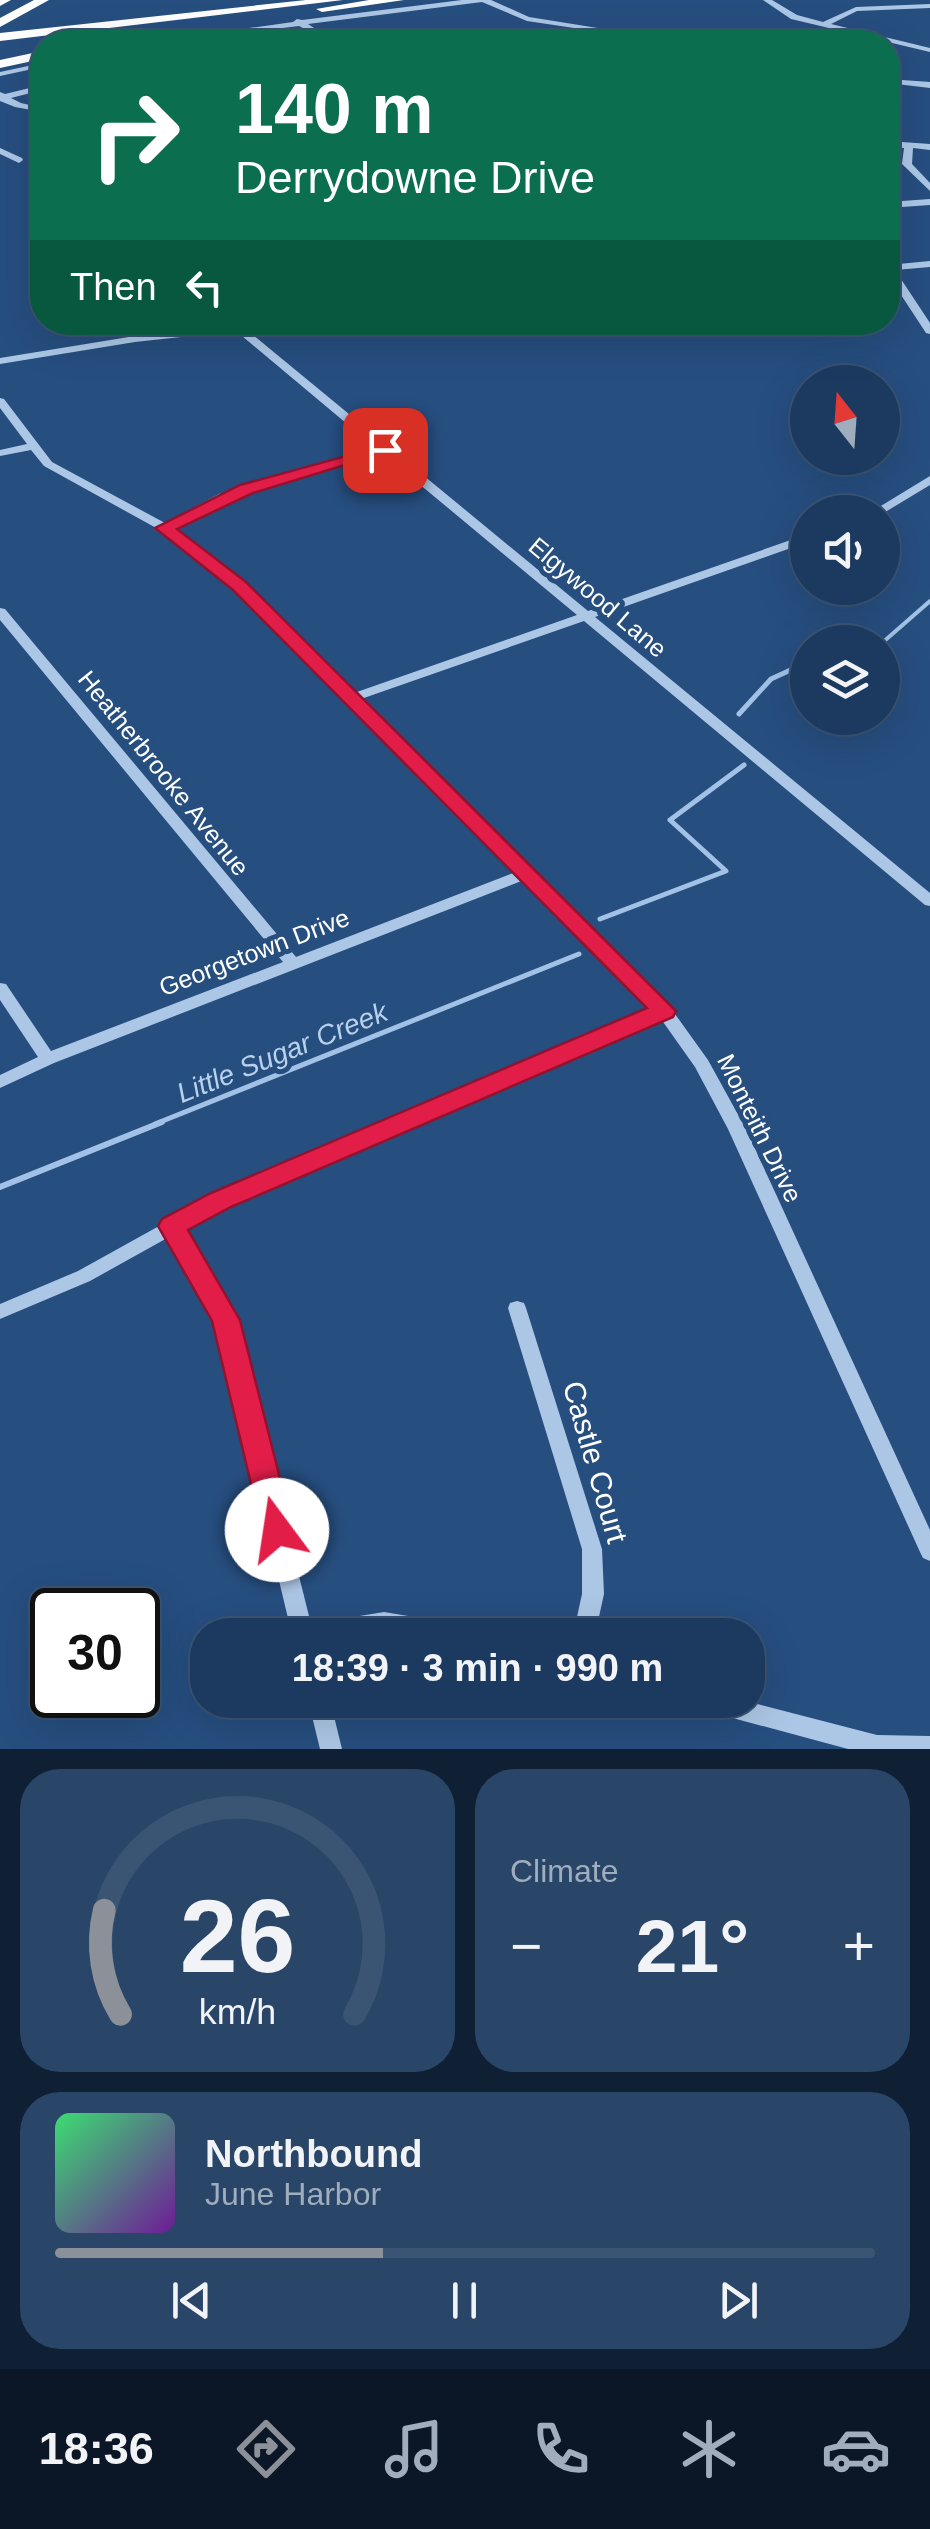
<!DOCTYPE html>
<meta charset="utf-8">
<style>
:root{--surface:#1c3a5f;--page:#294568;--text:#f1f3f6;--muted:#a0adbd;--line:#3a5474;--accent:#8c9099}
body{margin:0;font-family:Helvetica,sans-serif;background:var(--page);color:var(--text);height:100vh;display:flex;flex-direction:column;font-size:38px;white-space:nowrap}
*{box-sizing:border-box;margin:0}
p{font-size:32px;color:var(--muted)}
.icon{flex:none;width:55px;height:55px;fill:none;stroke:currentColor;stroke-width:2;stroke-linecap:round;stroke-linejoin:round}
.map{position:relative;height:1749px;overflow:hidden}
.details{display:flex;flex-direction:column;gap:20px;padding:20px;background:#0f2034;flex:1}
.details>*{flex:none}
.guide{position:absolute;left:30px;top:30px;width:870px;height:305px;border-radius:40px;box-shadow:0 10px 40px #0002,0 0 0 2px var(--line);background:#0b6e4f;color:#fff;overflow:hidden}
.needle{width:65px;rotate:343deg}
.fabs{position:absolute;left:790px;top:365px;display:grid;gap:20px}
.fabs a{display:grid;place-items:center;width:110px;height:110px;border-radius:50%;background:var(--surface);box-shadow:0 10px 40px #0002,0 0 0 2px var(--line);font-size:50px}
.speed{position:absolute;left:30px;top:1588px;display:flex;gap:20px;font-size:50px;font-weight:700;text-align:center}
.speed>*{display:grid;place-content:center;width:130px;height:130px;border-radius:50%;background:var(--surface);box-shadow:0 10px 40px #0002,0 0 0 2px var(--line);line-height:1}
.speed .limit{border:5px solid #111;border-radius:15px;background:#fff;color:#111}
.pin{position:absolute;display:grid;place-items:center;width:85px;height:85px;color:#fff;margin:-42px;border-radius:20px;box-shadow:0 5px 15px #0006}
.me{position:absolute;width:110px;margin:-55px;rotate:346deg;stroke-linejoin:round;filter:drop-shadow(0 0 8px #0008)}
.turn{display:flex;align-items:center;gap:35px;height:210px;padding:0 40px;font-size:45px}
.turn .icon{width:130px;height:130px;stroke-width:2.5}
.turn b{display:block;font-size:70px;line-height:85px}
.then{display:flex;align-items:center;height:95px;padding:0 40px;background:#0003;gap:20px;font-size:38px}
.big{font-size:75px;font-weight:800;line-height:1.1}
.details .widget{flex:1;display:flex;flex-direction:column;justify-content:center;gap:15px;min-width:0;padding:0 35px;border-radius:40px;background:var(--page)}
.details .dial{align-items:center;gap:0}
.dial svg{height:260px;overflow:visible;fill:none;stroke:var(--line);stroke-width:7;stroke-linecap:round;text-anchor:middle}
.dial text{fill:var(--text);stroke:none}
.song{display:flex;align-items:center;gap:30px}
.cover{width:120px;height:120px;border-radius:15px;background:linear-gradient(135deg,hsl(140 70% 55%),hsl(280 70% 35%))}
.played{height:10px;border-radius:5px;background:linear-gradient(90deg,var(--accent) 40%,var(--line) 40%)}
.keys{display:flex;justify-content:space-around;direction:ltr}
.heat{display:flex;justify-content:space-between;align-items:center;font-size:55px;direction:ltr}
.details .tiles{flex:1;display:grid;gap:20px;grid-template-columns:1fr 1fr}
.widget:last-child{grid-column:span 2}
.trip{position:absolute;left:190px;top:1618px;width:575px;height:100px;border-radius:40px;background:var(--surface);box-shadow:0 10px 40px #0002,0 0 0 2px var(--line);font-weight:800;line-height:100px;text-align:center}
.tabs{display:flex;height:160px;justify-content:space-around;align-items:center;background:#0b1726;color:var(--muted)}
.tabs .icon{width:70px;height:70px}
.tabs .active{color:var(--accent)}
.tabs b{font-size:45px;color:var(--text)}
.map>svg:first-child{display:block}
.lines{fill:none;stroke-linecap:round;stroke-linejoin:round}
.stream-far2{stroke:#a1c2e6;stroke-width:4}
.stream-far1{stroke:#a1c2e6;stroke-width:5}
.stream{stroke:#a1c2e6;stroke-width:6}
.minor{fill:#acc7e6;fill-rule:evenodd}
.highway{fill:#fff;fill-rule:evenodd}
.route{fill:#e11d48;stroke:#92132f;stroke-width:2.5}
.labels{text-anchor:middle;stroke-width:10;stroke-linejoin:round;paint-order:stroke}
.street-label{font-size:25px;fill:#fff;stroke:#264e7f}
.water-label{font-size:28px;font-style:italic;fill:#b8d1ed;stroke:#264e7f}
.near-street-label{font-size:30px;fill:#fff;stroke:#264e7f}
</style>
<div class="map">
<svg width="930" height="1749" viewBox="0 0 930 1749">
<rect width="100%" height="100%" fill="#264e7f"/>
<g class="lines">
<path class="stream-far2" d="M882,643L930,601"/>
<path class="stream-far1" d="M739,714L771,679L808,662
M600,919L726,871L670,820L744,765
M155,1124L579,954"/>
<path class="stream" d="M0,1187L162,1122"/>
<path class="minor" d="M462,0H491L529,17L685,42H668L527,21L482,2L308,24L320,32L366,40L370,42L318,36L299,26L167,42H148L293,22L297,19L302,20Z
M763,0H772L797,15L823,22L856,7L930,4V8L857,11L831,24L930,48V52L791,19Z
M42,63V67L0,76V72Z
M888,79L930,82V88L888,83Z
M42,85V90L11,98L21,103L42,108V112L15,107L0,101V92L5,94Z
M888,141L930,144V150L913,148L912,164L930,183V191L902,164L904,148L888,147Z
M0,148L22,158L23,160L19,163L0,154Z
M930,199V205L888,208V202Z
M930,261V267L895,270L930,323V334L926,333L888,275V265Z
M262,322H301L296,325L247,330L588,611L808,534V542L595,617L930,893V906L925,905L584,621L361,699L670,1007L708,1060L746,1129L930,1530V1561L923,1558L920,1552L728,1129L695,1067L661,1019L227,1205L183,1229L235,1320L311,1624L384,1612L462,1625L470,1628L473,1635H404L384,1632L364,1635H292L217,1321L169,1237L90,1281L0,1319V1304L78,1271L215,1195L653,1009L524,880L54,1063L0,1088V1075L38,1057L0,1000V983L6,984L51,1051L283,962L0,620V608L5,609L296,957L516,872L236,589L158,529L44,466L31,450L0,456V450L27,444L0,408V398L4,399L52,462L165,523L219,494L377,449L236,331L135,342L0,364V358L135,336ZM383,454L577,615L354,693L244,583L173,528L227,500Z
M930,476V485L882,514L871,512Z
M517,1301L524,1303L526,1308L602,1549L604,1594L595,1635H573L582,1594V1549L508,1308L510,1303Z
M308,1700H330L342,1749H320Z
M692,1700H742L877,1735L930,1736V1749H848L703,1710L695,1707Z"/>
<path class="highway" d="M0,0H11L0,6Z
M34,0H49L0,27V18Z
M306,0H343L0,41V33Z
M369,0H404L322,12L316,9Z
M142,31L148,35L146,38L95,42Z
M42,51V59L0,68V60Z"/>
</g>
<path class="route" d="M379,447L394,450L253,493L177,529L246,582L676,1011L673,1017L231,1207L188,1230L240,1320L293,1530L288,1539L277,1543L266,1539L262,1530L212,1321L158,1226L162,1219L211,1193L647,1008L233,590L155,528L240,485Z"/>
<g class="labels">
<g class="street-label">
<text transform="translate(598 597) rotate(40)" y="9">Elgywood Lane</text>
<text transform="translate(164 773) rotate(51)" y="9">Heatherbrooke Avenue</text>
<text transform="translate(254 952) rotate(-21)" y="9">Georgetown Drive</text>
<text transform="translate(760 1128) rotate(64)" y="9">Monteith Drive</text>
</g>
<g class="water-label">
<text transform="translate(282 1052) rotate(-22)" y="10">Little Sugar Creek</text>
</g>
<g class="near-street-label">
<text transform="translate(595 1462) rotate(74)" y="10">Castle Court</text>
</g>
</g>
</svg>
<div class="fabs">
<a><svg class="needle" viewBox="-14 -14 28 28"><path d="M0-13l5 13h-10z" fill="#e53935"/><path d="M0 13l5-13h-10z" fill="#a0adbd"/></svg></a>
<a><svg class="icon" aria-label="sound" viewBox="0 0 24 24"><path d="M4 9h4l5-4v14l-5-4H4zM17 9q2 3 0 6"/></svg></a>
<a><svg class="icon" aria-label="layers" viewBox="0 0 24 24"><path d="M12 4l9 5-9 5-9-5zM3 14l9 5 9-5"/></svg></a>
</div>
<div class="speed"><div class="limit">30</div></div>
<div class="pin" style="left:385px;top:450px;background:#d93025"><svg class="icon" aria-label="arrive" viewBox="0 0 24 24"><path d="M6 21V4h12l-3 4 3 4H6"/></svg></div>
<svg class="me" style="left:277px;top:1530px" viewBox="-20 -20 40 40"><circle r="19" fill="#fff"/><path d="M0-13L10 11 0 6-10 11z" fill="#e11d48"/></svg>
<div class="trip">18:39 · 3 min · 990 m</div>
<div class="guide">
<div class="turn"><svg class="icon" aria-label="right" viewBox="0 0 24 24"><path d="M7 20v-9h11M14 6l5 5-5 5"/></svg><div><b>140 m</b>Derrydowne Drive</div></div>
<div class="then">Then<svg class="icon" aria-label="left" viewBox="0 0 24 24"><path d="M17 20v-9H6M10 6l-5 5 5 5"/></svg></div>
</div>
</div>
<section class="details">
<div class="tiles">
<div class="widget dial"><svg viewBox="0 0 100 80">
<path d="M14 69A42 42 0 1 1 86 69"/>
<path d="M14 69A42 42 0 0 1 9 37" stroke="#8c9099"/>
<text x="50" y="56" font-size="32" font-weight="700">26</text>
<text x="50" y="72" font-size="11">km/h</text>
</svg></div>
<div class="widget"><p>Climate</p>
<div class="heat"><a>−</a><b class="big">21°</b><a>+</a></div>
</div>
<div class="widget">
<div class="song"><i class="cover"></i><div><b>Northbound</b><p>June Harbor</p></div></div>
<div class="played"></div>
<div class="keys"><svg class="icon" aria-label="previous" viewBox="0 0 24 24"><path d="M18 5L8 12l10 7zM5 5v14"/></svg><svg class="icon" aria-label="pause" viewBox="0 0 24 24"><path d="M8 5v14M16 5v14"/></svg><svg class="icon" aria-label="next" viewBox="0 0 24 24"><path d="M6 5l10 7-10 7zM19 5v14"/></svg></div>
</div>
</div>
</section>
<nav class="tabs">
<b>18:36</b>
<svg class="icon active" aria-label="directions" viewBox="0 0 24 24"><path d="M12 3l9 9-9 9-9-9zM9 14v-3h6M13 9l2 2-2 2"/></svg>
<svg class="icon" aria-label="music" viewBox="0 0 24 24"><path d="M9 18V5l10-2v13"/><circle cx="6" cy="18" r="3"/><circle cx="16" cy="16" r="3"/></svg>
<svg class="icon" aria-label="phone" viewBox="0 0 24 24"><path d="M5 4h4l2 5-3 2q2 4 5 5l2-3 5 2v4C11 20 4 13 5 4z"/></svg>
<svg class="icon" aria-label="climate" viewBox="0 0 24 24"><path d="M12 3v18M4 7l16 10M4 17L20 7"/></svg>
<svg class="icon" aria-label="car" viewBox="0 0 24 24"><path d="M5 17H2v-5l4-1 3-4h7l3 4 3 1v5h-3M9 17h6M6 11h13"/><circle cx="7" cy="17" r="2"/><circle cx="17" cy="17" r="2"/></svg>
</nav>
